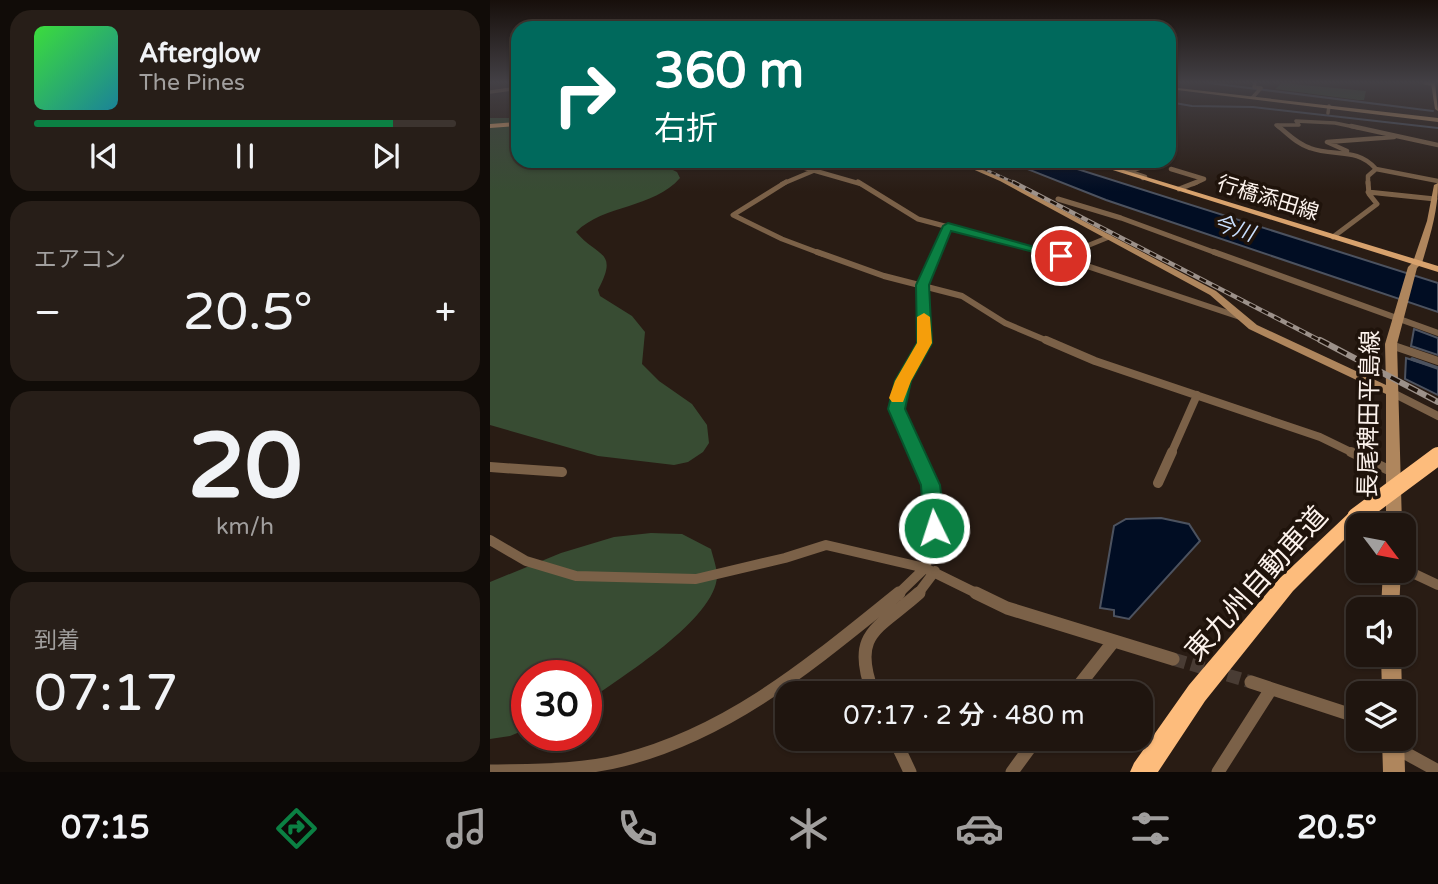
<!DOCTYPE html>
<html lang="ja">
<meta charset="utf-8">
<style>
:root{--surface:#1f150f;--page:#271e18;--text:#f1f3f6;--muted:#a19f9e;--line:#3c342f;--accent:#0b8043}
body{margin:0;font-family:"Varela Round","Noto Sans JP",sans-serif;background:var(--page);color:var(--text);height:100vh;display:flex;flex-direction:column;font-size:26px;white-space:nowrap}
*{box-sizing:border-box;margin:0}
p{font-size:23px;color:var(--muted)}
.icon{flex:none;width:38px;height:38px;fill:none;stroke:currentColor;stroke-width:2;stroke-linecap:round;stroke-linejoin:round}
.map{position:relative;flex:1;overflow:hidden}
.sheet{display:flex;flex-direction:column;gap:10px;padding:10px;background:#110c08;width:490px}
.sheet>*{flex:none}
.hud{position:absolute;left:21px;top:21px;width:665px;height:147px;border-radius:21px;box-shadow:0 2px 5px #0004,0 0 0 2px var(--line);background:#00695c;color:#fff;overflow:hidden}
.needle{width:46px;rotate:122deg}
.controls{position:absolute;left:856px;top:513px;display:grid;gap:14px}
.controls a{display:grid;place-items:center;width:70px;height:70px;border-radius:14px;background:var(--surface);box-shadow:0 2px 5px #0004,0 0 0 2px var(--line);font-size:35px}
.speed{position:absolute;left:21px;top:660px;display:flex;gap:14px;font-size:35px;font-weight:700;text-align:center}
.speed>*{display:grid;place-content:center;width:91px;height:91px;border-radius:50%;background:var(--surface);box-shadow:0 2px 5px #0004,0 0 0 2px var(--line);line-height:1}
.speed .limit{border:10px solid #d22;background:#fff;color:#111}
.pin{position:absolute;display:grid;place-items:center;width:60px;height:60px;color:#fff;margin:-30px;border:4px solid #fff;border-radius:50%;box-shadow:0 2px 7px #0007}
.me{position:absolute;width:77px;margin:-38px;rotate:356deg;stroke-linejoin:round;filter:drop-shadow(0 0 5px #0008)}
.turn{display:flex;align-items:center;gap:24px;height:147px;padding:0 28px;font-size:32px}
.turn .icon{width:91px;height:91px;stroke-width:2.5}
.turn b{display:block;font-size:49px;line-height:60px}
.big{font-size:52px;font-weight:600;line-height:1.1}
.sheet .widget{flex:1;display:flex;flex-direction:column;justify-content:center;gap:10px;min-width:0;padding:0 24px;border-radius:21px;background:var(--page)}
.sheet .dial{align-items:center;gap:0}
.dial b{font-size:91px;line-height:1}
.song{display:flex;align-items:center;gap:21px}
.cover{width:84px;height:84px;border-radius:10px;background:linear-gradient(135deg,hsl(120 70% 55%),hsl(190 70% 35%))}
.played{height:7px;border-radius:4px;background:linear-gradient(90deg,var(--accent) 85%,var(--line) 85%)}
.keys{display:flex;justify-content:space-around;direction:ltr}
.heat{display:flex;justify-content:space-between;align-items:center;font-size:38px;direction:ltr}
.trip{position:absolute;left:285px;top:681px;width:378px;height:70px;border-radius:21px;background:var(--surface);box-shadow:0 2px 5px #0004,0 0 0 2px var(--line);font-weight:600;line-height:70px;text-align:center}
.tab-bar{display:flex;height:112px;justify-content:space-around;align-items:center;background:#0c0806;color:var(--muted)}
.tab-bar .icon{width:49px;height:49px}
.tab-bar .on{color:var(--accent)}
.tab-bar b{font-size:32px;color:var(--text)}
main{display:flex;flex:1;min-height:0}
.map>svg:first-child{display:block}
.green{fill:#384c33}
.water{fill:#010d23;stroke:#4c525f;stroke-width:2}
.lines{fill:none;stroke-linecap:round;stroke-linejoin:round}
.stream-far1{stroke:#4c525f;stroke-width:2}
.stream{stroke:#4c525f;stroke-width:3.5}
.street-tunnel{stroke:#493c34;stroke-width:13;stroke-dasharray:13 6;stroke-linecap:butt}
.street-far6{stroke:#7b6148;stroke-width:3.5}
.street-far5{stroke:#7b6148;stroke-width:4.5}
.street-far4{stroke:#7b6148;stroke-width:5}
.street-far3{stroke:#7b6148;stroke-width:6}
.street-far2{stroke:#7b6148;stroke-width:8}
.street-far1{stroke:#7b6148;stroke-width:10}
.street{stroke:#7b6148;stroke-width:13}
.secondary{fill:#af865d;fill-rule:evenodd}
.primary{fill:#d8a26d;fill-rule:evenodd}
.highway{fill:#fdbc7c;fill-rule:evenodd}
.rail-far2-casing{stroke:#9c918a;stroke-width:2.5}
.rail-far1-casing{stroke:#9c918a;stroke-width:4.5}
.rail-casing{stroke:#9c918a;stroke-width:6}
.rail-far2{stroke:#1f130b;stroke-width:2;stroke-dasharray:4.5;stroke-linecap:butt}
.rail-far1{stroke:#1f130b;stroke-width:2.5;stroke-dasharray:7;stroke-linecap:butt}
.rail{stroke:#1f130b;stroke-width:3.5;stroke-dasharray:10;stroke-linecap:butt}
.highway-bridge{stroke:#fdbc7c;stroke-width:18}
.route{fill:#0b8043;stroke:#07532c;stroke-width:2}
.slow{fill:#f59e0b}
.labels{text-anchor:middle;stroke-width:7;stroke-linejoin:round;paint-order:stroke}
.far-street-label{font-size:21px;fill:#fcf2ec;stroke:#1f130b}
.far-water-label{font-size:21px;font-style:italic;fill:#c9dffe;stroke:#1f130b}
.street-label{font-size:24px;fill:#fcf2ec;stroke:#1f130b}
.near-street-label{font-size:28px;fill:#fcf2ec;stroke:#1f130b}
</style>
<main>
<section class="sheet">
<div class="widget">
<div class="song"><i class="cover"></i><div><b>Afterglow</b><p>The Pines</p></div></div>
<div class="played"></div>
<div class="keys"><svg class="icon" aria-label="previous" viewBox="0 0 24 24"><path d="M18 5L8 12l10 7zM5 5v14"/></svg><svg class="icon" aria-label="pause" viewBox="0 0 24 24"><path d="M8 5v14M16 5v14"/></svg><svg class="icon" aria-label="next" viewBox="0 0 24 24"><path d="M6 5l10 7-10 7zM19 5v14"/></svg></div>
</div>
<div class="widget"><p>エアコン</p>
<div class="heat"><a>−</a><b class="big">20.5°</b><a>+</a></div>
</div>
<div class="widget dial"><b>20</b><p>km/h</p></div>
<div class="widget"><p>到着</p><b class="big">07:17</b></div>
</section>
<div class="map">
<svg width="948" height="772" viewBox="0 0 948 772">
<rect width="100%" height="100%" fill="#291c14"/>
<path class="green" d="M792,83L876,91L874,100H868L785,89Z
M0,118H28V161H164L187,172L190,178C163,209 114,204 86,232C108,258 129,250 108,290L110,296L142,316L155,332L152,364L169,381L202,404L217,425L219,443L213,452L198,462L184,465L108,456L0,425Z
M161,533L192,534L221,549C223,557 227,568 227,576C226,619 130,678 96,702V676H37V729L20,736L0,739V582L71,553L124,537Z"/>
<path class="water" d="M517,161H562L948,283V312L616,200Z
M924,329L948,338V355L921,346Z
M916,358L948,368V395L915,379Z
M671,518L699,524L710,541L639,619L624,616V610L610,608L624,526L636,519Z"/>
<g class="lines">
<path class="stream-far1" d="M719,83L943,111
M679,102L702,106L763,107L948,128"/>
<path class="stream" d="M922,359L948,368"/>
<path class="street-tunnel" d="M683,659L761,682"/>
<path class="street-far6" d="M935,83L943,84
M0,92L28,88
M763,97L771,88L764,87L765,83
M838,113L839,106
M790,128L786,125H809L806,121L845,123L869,128"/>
<path class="street-far5" d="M788,126C798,134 807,144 820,148C844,157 867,147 886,169L948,181
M861,126L948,145
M857,151L837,142L904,137
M291,161L371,184
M608,161L655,177L653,178
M681,169L714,179L703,184
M320,170L347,161
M641,171L661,164
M292,184L323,171
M878,184V176L886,169"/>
<path class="street-far4" d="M296,182L243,215L292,239L332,254
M368,182L428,219L561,254
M689,189L707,182
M878,192L945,199
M568,199L631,218L729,254
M843,237L887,204L879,194L878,182
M446,254L458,226
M577,254L619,237"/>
<path class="street-far3" d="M327,252L394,276L472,296L515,323L560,342
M555,252L750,317
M724,252L948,333
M571,256L582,252
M435,342L432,285L447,252"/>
<path class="street-far2" d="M556,340L605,361L830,437L865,454
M901,345L948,361
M901,392L948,416
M427,454L407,409L413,381L435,340
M681,454L707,395"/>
<path class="street-far1" d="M861,452L903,472
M0,467L72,472
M668,483L682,452
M0,540L36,561L86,576L206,579L295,558L336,545L435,568L490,595
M914,569L948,585
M407,595L435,568L445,528L441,485L426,452
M427,595L445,571"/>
<path class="street" d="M486,593L517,608L683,659
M761,682L868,717
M383,693C360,632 389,629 429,593
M583,693L623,642
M404,738L420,772
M908,749L948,771
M0,771C43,770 91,771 133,760C242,732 323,662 409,593
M522,772L547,738
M728,772L781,689"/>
<path class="secondary" d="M941,83H945L948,111L945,109Z
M679,87L948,118V122L679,89Z
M464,161H472L514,179L726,291L767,325L896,385L895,344L918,267L923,262L937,221L944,185L948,183C948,212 940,236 932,263L927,268L907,344L912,525H896V394L759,329L720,295L510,181Z
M893,570H911L909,609H891Z
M891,654H911L912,693H892Z
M892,738L914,737L915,772H893Z"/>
<path class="primary" d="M28,122V126L0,128V124Z
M594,161H604L948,266V272Z"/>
<path class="highway" d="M866,510L872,512L875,517L872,522L803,591L715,701L668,772H640L644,763L699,685L789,579L860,512Z"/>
<g class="rail-far2-casing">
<path id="rail-far2" d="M477,161L527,184"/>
</g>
<g class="rail-far1-casing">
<path id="rail-far1" d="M523,182L833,342"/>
</g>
<g class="rail-casing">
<path id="rail" d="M830,340L948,402"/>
</g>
<use href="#rail-far2" class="rail-far2"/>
<use href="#rail-far1" class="rail-far1"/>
<use href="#rail" class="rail"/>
<path class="highway-bridge" d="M866,517L948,456"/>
</g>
<linearGradient id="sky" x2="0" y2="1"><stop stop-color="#170f0b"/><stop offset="0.43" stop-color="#434045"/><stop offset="1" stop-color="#434045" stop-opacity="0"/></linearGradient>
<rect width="948" height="191" fill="url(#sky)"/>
<path class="route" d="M458,223L577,256L571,259L461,231L439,285L442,343L421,381L415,409L450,485L455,528L452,535L444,537L437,535L434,528L431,485L398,409L405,381L427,343L426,285L453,226Z"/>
<path class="slow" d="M434,313L440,317L442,343L421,381L413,402H402L399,398L405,381L427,343V317Z"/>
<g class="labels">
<g class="far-street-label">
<text transform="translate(778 198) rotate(17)" y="7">行橋添田線</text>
</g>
<g class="far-water-label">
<text transform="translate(744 228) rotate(18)" y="7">今川</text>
</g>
<g class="street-label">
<text transform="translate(879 414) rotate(-89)" y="8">長尾稗田平島線</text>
</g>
<g class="near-street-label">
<text transform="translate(766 583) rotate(-48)" y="10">東九州自動車道</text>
</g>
</g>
</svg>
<div class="controls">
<a><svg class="needle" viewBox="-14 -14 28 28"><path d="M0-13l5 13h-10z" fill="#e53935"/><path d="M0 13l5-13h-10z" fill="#a19f9e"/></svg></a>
<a><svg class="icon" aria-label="sound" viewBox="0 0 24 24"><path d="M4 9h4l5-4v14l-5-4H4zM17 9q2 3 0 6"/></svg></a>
<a><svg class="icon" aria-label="layers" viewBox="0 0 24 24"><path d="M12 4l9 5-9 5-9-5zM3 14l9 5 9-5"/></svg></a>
</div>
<div class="speed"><div class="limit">30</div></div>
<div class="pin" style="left:571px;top:256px;background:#d93025"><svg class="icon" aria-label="arrive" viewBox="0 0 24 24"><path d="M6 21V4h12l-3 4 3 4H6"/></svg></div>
<svg class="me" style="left:444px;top:528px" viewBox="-20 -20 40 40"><circle r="17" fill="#0b8043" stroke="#fff" stroke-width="3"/><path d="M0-11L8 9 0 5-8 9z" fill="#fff"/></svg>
<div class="trip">07:17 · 2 分 · 480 m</div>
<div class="hud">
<div class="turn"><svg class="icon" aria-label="right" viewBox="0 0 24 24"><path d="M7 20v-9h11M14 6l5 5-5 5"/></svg><div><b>360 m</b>右折</div></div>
</div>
</div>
</main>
<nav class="tab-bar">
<b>07:15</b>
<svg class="icon on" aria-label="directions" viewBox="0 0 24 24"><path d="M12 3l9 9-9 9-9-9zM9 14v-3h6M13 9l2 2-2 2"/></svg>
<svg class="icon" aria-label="music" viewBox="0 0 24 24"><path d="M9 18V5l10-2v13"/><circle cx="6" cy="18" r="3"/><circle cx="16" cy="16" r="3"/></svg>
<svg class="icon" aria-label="phone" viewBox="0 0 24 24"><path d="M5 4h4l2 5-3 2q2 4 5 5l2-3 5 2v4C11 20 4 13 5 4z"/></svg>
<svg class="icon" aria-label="climate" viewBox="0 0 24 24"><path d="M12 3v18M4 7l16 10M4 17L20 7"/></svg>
<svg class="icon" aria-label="car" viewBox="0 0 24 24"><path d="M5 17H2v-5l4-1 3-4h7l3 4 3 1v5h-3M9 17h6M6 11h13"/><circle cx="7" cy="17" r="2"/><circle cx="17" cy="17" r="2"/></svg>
<svg class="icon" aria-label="filters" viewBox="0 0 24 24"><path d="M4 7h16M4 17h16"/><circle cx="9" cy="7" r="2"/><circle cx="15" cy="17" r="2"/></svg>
<b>20.5°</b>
</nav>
